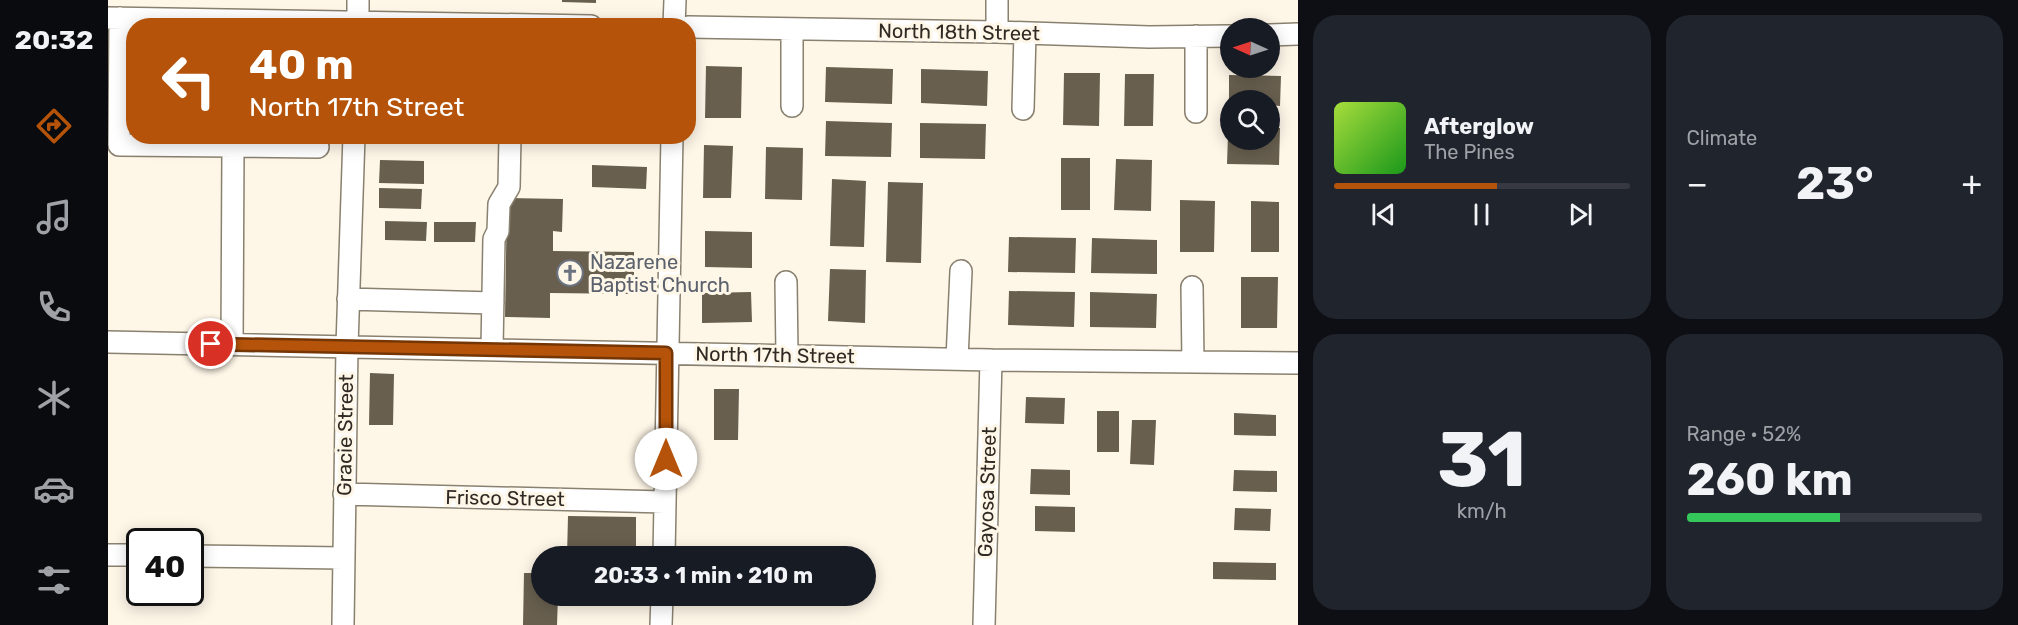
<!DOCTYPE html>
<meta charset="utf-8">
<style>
:root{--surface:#171b24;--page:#20242c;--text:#f1f3f6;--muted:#9ea1a6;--line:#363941;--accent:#b45309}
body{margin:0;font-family:Rubik,sans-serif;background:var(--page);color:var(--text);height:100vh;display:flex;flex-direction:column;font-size:22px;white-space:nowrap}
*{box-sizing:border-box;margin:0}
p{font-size:20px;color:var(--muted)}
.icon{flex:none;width:33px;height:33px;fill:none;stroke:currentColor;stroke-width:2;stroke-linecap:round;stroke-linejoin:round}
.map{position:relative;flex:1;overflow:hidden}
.sheet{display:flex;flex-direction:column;gap:15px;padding:15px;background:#0d0f14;width:720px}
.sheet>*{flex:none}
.top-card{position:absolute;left:18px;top:18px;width:570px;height:126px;border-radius:24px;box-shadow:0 3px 15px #0003;background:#b45309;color:#fff;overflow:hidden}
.needle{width:39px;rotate:273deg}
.controls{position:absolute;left:1112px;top:18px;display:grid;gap:12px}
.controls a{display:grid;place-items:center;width:60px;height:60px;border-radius:50%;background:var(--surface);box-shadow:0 3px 15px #0003;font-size:30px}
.speed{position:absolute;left:18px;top:528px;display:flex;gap:12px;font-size:30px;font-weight:700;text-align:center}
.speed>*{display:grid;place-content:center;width:78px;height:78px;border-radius:50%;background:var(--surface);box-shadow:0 3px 15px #0003;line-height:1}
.speed .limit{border:3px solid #111;border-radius:9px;background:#fff;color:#111}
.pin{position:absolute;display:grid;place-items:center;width:51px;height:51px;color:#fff;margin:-26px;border:3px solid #fff;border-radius:50%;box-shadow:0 2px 6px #0007}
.me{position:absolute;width:66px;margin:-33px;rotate:0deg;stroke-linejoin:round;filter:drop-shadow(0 0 4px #0008)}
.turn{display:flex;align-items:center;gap:21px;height:126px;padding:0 24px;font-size:27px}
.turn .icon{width:78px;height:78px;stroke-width:2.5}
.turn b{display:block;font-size:42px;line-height:51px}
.big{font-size:45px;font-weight:700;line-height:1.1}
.sheet .widget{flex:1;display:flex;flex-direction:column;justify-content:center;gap:9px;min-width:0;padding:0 21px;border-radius:24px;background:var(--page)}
.sheet .dial{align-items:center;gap:0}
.dial b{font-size:78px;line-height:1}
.song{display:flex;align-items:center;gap:18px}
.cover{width:72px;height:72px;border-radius:9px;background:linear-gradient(135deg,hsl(80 70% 55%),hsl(120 70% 35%))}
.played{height:6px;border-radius:3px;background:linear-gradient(90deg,var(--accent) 55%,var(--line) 55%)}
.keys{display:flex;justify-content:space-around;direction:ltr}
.heat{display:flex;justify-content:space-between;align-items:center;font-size:33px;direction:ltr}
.charge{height:9px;border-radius:4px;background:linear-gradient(90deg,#34c759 52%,var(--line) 0)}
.sheet .tiles{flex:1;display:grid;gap:15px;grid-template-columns:repeat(2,1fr)}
.trip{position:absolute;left:423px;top:546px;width:345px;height:60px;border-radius:30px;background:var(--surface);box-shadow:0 3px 15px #0003;font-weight:700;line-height:60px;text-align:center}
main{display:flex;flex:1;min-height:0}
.dock{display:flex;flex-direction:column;width:108px;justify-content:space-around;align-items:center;background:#090b0e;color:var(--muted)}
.dock .icon{width:42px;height:42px}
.dock .current{color:var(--accent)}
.dock b{font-size:27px;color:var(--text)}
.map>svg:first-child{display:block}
.building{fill:#685f4f}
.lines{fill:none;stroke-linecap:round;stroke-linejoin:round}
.minor-casing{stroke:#89806f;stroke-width:24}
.minor{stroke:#fff;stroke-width:21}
.route-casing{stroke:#753606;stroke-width:15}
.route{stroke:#b45309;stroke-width:10}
.labels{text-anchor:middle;stroke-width:6;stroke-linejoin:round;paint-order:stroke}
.street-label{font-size:20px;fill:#2f2b24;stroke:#fef6e7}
.worship-label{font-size:20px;fill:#5b616d;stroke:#fef6e7;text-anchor:start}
</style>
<main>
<nav class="dock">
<b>20:32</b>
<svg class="icon current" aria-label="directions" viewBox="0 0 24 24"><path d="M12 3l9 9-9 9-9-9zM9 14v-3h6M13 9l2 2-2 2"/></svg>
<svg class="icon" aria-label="music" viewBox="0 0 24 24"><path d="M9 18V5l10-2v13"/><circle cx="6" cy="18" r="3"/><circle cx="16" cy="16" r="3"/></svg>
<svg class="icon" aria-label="phone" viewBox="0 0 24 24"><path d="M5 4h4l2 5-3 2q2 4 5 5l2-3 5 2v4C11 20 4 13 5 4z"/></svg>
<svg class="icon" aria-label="climate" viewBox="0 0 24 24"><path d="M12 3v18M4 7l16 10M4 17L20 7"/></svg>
<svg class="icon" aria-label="car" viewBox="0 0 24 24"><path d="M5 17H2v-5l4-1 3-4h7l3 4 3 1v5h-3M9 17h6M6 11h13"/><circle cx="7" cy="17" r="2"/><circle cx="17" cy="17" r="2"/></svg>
<svg class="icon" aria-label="filters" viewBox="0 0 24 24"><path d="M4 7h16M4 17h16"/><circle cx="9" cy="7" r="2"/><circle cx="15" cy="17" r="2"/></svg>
</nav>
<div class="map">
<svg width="1190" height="625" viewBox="0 0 1190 625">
<rect width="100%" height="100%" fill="#fef6e7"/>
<path class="building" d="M454,0H488V3L454,2Z
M598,66L634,67L633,118H597Z
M718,67L785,69L784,104L717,102Z
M813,69L880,71L879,106L813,103Z
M956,73H992L991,126L955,125Z
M1017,74H1046L1045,126H1016Z
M1121,75L1173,76L1172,106L1161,105V100H1121Z
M718,121L784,123L783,157L717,156Z
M812,123L878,124L877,159L812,158Z
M1161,128H1172L1171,165L1119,164L1120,135H1122V140H1161Z
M596,145L625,146L623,198H595Z
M658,147L695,148L694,200L657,199Z
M953,158H982V210H953Z
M1008,159L1044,160L1043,211L1006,210Z
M272,160L316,161V184L271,183Z
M484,165L539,167L538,189L484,187Z
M724,179L758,181L756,247L722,246Z
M780,182L815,183L813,263L778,262Z
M271,188L314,189L313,209L271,208Z
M399,198L455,199L454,232L445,231V251L526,252V294L442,293V318L397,317Z
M1072,200L1107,201L1106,252H1072Z
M1143,201L1171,202V252H1143Z
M277,221L319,222L318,241L277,240Z
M326,222H368L367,242H326Z
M597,231L644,232V268L597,267Z
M901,237L968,238L967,273L900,272Z
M984,238L1049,240V274L983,273Z
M722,269L758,270L757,323L720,321Z
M1133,277H1170L1169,328H1133Z
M901,291L967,292L966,327L900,325Z
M643,292L644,322L594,323V293Z
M982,292L1049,294L1048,328L982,327Z
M262,373L286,374L285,425H261Z
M606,389H631L630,440H606Z
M918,397L957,398L956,424L917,423Z
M989,411H1011V452H989Z
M1126,413L1168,415V436L1126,435Z
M1024,420H1048L1046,465L1022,464Z
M923,469L962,470V495L922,494Z
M1126,470L1169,471V492L1125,491Z
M927,506L967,507V532L927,531Z
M1127,508L1163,509L1162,531L1126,530Z
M460,516L528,517V556H459Z
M1105,562L1168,563V580L1105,579Z
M416,573H434V596H450L449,625H415Z"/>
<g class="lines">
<g class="minor-casing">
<path id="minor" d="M0,18L483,26
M12,18L11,145L125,146L124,344
M250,26V0
M566,26L567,0
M580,27L889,32L1041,37L1122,36
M684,29V106
M889,32V0
M1161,35L1190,34
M915,109L917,33
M1088,112V36
M125,146L210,147
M678,282L679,355
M1084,287L1085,362
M240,299L385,303
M0,342L883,360L1190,363
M384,349L386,239L390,231L391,204L401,187L402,136
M849,359L853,271
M236,494L557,502
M0,555H32
M82,556L235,558
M556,556L564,136
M235,625L239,346L246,136
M553,625L554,596
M876,625L883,360"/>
</g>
<use href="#minor" class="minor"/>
</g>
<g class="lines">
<g class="route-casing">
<path id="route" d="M103,344L558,353V459"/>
</g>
<use href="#route" class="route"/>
</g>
<defs>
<g id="church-ring" transform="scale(1.35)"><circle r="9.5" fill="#fef6e7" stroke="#6b7280" stroke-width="1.5"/><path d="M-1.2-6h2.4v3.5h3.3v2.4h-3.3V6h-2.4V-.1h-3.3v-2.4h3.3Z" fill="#6b7280"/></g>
</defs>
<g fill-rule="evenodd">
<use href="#church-ring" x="462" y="273"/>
</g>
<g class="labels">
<g class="street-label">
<text transform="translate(851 32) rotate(1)" y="7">North 18th Street</text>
<text transform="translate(667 355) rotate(1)" y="7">North 17th Street</text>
<text transform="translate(237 435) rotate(-89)" y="7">Gracie Street</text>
<text transform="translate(879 492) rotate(-88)" y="7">Gayosa Street</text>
<text transform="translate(397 498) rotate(1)" y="7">Frisco Street</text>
</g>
<g class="worship-label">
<text x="482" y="269">Nazarene<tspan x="482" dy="23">Baptist Church</tspan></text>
</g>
</g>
</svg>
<div class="controls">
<a><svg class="needle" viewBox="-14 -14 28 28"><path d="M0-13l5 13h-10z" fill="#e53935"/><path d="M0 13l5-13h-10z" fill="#9ea1a6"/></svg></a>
<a><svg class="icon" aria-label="search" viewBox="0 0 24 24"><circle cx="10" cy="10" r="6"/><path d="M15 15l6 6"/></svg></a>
</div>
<div class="speed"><div class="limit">40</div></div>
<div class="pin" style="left:103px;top:344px;background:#d93025"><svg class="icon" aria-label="arrive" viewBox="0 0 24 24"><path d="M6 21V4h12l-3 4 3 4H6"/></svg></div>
<svg class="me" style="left:558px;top:459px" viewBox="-20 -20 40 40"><circle r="19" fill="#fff"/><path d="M0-13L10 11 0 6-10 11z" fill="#b45309"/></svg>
<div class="trip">20:33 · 1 min · 210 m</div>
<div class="top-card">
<div class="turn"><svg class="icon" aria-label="left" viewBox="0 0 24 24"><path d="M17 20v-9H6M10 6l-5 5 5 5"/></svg><div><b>40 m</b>North 17th Street</div></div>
</div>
</div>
<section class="sheet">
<div class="tiles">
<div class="widget">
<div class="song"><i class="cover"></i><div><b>Afterglow</b><p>The Pines</p></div></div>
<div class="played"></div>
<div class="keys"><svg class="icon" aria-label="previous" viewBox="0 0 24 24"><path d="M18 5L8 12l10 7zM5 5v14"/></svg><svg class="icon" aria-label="pause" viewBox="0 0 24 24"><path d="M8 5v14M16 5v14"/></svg><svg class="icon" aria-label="next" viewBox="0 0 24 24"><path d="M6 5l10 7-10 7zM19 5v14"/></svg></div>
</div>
<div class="widget"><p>Climate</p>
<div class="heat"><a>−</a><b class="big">23°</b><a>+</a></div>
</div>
<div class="widget dial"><b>31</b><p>km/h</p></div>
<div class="widget"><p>Range · 52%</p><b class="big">260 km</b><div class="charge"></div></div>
</div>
</section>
</main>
